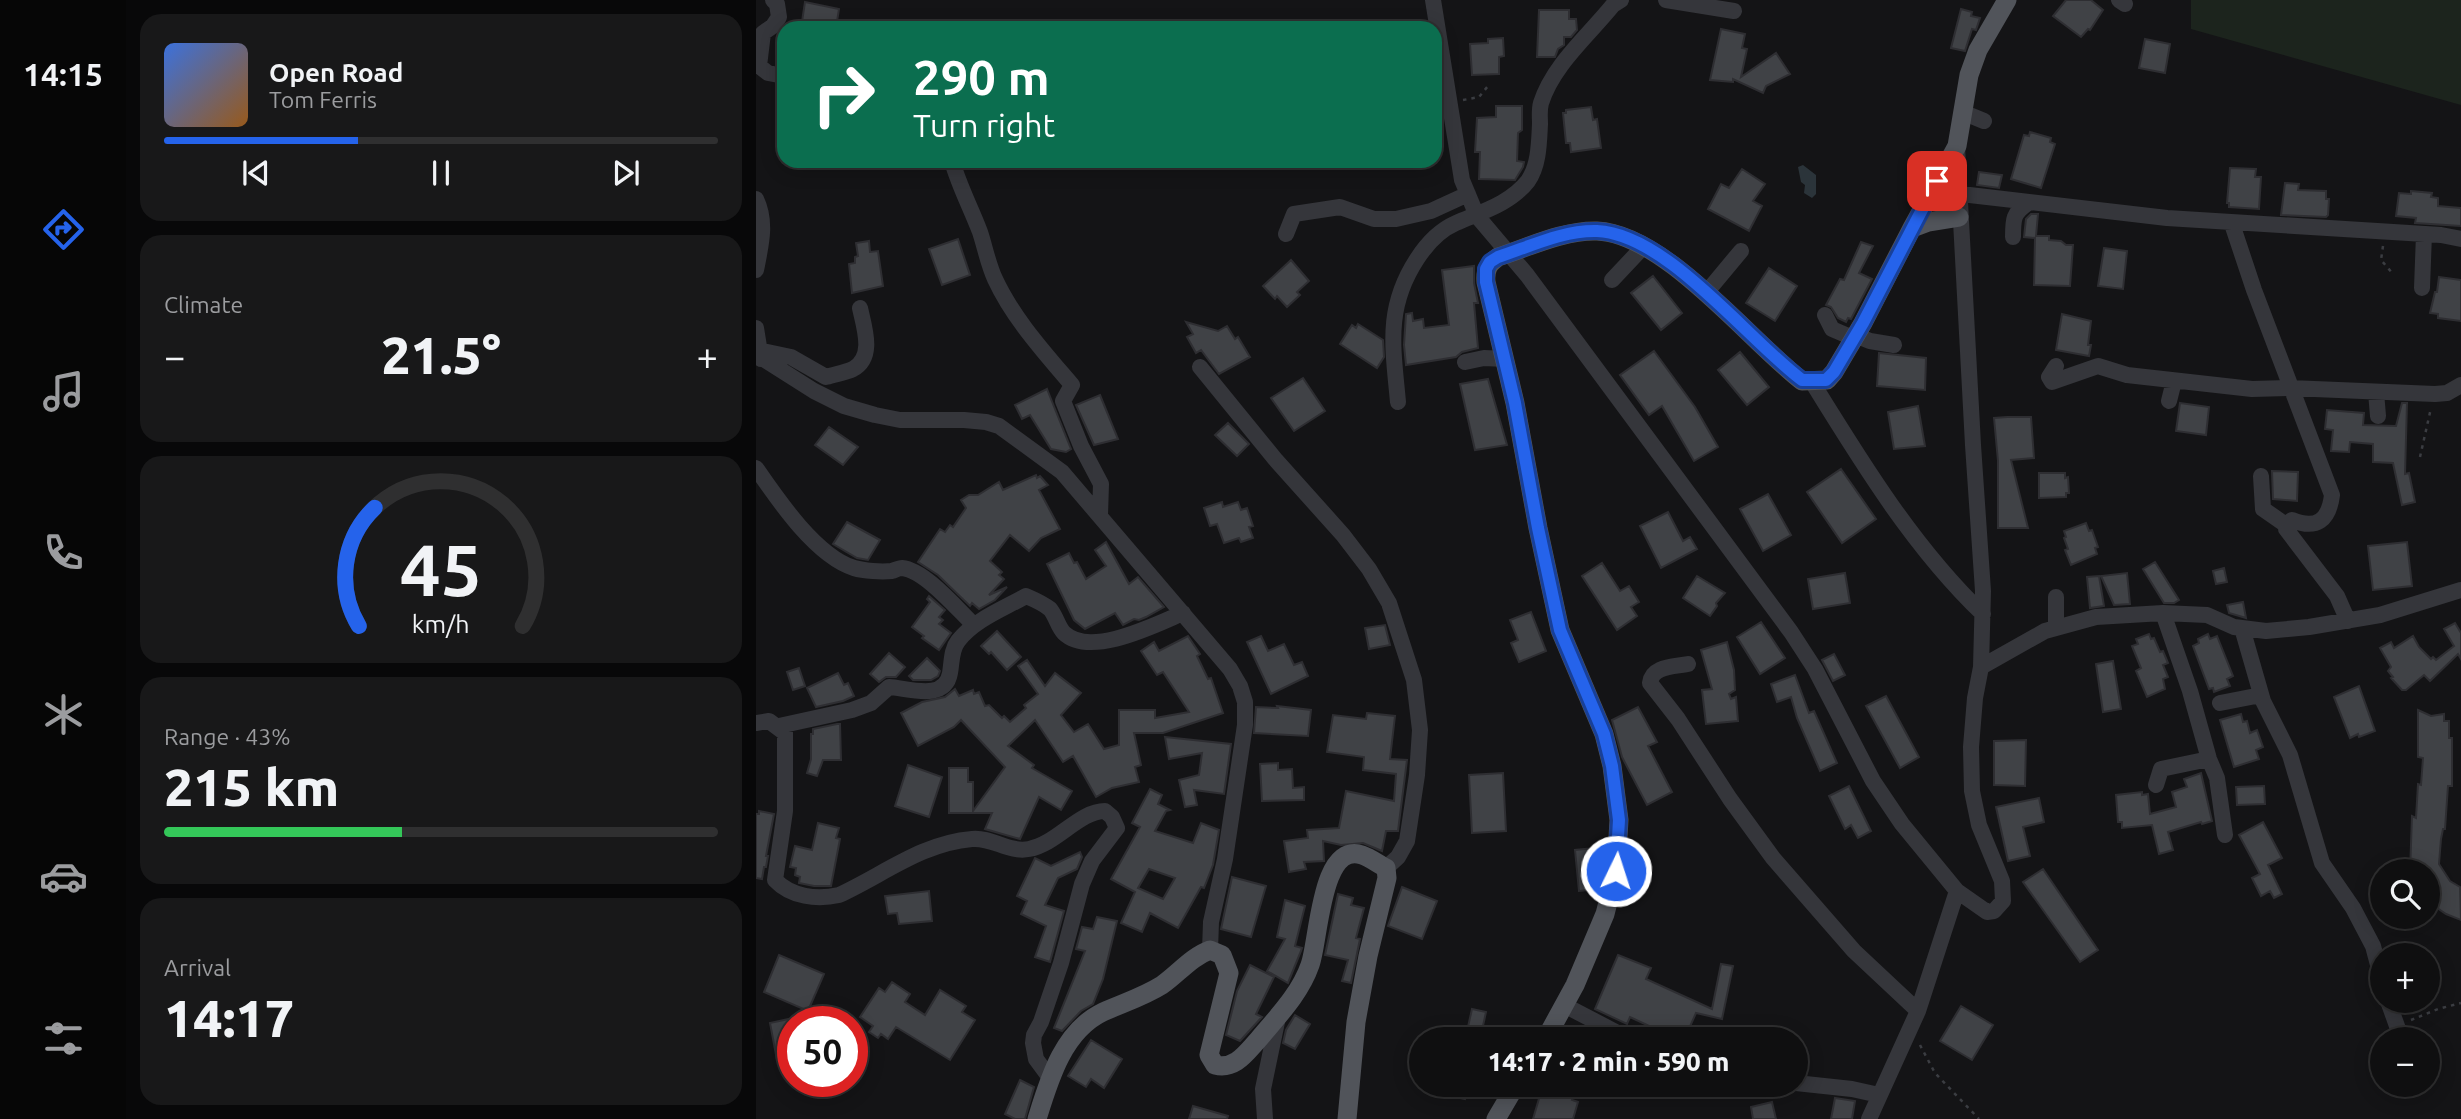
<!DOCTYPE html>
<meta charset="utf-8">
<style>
:root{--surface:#0f0f10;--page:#181819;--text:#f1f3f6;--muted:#9b9c9f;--line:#2f2f30;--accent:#2563eb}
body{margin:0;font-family:Ubuntu,sans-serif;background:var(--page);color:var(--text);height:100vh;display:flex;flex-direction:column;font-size:26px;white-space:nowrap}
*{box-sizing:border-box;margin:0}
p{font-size:23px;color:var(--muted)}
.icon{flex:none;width:38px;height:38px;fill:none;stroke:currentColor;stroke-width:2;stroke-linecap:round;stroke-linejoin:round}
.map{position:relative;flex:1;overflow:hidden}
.sheet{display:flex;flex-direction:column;gap:14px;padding:14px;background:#080809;width:630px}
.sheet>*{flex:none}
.top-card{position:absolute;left:21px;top:21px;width:665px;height:147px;border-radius:21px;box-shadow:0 4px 18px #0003,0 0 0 2px var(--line);background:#0b6e4f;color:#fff;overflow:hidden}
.buttons{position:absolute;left:1614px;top:859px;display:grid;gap:14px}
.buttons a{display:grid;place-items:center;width:70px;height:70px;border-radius:50%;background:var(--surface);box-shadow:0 4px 18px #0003,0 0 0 2px var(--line);font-size:35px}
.speed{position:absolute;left:21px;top:1006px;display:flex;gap:14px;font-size:35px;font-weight:700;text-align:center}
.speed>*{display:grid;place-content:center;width:91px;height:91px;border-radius:50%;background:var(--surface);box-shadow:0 4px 18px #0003,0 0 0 2px var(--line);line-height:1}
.speed .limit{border:10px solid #d22;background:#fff;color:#111}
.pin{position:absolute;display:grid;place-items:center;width:60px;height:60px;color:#fff;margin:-30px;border-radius:14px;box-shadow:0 4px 10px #0006}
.me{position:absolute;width:77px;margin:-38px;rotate:4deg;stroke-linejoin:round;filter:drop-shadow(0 0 5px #0008)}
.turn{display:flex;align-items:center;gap:24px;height:147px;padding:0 21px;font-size:32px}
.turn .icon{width:91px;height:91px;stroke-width:2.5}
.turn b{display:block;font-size:49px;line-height:60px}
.big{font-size:52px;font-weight:800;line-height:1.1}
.sheet .card{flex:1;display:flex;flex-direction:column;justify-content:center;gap:10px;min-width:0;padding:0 24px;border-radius:21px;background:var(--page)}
.sheet .dial{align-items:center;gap:0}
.dial svg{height:182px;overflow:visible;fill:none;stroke:var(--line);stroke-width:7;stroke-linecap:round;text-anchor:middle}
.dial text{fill:var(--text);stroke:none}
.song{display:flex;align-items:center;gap:21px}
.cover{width:84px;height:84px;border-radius:10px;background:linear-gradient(135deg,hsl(220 70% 55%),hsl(30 70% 35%))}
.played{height:7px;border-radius:4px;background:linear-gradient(90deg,var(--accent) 35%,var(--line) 35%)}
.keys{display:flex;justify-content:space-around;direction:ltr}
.heat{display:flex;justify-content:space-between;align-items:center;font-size:38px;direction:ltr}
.charge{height:10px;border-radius:5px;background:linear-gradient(90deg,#34c759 43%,var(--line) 0)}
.trip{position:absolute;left:653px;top:1027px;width:399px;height:70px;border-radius:35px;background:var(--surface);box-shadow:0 4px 18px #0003,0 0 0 2px var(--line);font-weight:800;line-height:70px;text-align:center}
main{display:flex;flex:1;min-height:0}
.dock{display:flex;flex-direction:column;width:126px;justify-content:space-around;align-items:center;background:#060606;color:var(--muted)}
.dock .icon{width:49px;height:49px}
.dock .current{color:var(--accent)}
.dock b{font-size:32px;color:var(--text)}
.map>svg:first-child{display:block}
.green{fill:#1c241d}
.water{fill:#2b343a}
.building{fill:#404246;stroke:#2e2e32;stroke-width:2;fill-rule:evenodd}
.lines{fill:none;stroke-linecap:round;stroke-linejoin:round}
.path{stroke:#3b3d42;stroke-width:2.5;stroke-dasharray:3.5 5;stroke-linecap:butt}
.minor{stroke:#35363b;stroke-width:16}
.major{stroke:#51545a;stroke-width:19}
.route-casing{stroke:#184099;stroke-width:18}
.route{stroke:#2563eb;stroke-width:12}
</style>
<main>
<nav class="dock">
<b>14:15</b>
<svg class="icon current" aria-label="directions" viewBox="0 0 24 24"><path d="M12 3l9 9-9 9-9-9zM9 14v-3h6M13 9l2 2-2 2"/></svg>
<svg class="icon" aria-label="music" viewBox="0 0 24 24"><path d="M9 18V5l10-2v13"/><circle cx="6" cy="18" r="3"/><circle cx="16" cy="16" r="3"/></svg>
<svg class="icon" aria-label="phone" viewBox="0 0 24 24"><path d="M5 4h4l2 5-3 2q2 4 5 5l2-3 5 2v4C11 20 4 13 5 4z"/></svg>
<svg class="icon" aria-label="climate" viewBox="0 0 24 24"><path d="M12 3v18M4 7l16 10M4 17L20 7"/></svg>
<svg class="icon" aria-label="car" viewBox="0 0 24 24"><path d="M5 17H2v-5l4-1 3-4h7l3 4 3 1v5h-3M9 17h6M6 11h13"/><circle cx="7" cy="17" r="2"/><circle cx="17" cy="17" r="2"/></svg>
<svg class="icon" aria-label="filters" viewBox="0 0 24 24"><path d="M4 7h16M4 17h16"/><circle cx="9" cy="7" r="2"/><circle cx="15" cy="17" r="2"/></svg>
</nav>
<section class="sheet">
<div class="card">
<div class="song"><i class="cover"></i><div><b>Open Road</b><p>Tom Ferris</p></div></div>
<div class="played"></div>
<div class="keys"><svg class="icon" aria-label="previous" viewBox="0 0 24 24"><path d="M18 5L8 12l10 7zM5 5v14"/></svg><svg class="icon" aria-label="pause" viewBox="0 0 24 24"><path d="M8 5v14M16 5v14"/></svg><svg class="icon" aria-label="next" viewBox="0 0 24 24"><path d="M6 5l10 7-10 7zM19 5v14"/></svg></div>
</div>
<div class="card"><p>Climate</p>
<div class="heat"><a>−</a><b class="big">21.5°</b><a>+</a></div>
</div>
<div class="card dial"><svg viewBox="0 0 100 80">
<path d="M14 69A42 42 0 1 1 86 69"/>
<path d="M14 69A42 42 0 0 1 21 17" stroke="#2563eb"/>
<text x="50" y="56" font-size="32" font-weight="700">45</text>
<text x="50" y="72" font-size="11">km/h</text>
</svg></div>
<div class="card"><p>Range · 43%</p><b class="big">215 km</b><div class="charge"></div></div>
<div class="card"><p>Arrival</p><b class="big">14:17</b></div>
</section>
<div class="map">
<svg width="1705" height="1119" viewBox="0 0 1705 1119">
<rect width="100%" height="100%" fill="#141416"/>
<path class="green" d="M1435,0H1705V105L1435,29Z"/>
<path class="water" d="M1047,165L1060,175V194L1056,198L1048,193L1049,185L1045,182L1042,167Z"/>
<path class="building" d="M1310,0H1335L1347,10L1334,30L1332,29L1325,37L1297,16Z
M49,2L83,9L80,28H45Z
M1205,9L1216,12L1215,16L1224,18L1220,30L1216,29L1209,51L1195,48Z
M783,10H813V19H820L821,30L815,37H808V45L802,49L799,57H781Z
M965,29L989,34L986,48L991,49L985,77L1020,53L1034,74L1010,86L1007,93L977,79V82L954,80Z
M747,38L748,56L743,57V74L716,75L714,44L732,43V39Z
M1389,39L1414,44L1409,73L1383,68Z
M740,106H766V130L762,133L761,161L768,162L767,167L759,180L723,179L724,152H719L721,118L740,117Z
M835,107L837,120L841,119L845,148L815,152L814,143H810L807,113H810V110Z
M1274,132L1295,138L1294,142L1299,144L1285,188L1255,179L1268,135L1273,136Z
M1474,168L1500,169L1499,177H1505L1503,209L1473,207V203H1471Z
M986,169L1009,184L997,201L1006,206L993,231L952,209L965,184L973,188Z
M1223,172L1246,175L1243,188L1221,185Z
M1529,183L1543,184L1542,190L1570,191V199H1573L1572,215L1570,217L1525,215Z
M1655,191L1676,193L1675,197L1682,198V206L1705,208V226L1659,223L1660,218L1640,216L1643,193L1655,194Z
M1275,214H1282L1280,236H1293V240L1305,241L1310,245H1317L1314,286L1278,285L1279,238L1268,237L1270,219Z
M202,239L214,275L186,285L173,249Z
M113,241L114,252L122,251L127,286L96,293L93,264L99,263V257L102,256L100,243Z
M1105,242L1117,246L1103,273L1116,279L1095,319L1092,318L1090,322L1082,318L1075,307L1070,305L1084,279L1088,280Z
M1348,248L1371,251L1367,289L1342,286Z
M535,260L553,281L541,292L544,295L531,307L521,296L519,299L507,286Z
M718,266V283L722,303H718L722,348L706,352L700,357L650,365L648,345L650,314L656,313L657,321L667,319L668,328L693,325L686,270Z
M1013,268L1041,286L1019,321L990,303Z
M897,276L926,313L905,330L875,293Z
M1683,277L1705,280V321L1682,318V314L1674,313L1679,292H1681Z
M1306,314L1335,321L1332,345H1335L1333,356L1300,350Z
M430,322L462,331L471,326L479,339L482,337L494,357L463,374L445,350L440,353L431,337L437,334Z
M602,324L627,340L628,357L621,368L584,344L596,325L600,328Z
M898,351L939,407L962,447L938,461L906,406L893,415L864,375Z
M984,352L1013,387L991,405L962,370Z
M1123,353L1170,358L1169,390L1121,386Z
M547,378L569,411L538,431L515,398Z
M732,379L751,445L719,450L704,384Z
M291,389L315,449L310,452L295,449L274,415L266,419L259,405Z
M344,395L362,439L338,445L320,405Z
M1424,403L1453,407L1450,435L1420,431Z
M1646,403H1651L1649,474L1653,473L1659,502L1646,505L1637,463L1617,462V444L1594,442L1593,452L1575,451L1577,430L1569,429L1571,410L1608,413L1607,425L1640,426Z
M1162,406L1169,446L1138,449L1132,412Z
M1251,417H1275L1278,458L1255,460L1272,528H1242V461L1238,418Z
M472,423L493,444L481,456L459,435Z
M73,427L102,447L87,465L59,445Z
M1085,469L1120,519L1086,543L1051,492Z
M1516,471L1542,472L1541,501L1517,499Z
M1283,473H1309V478L1312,477L1313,493H1310V497L1283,498Z
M280,475L281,478L284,476L292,485L283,490L304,529L285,538L273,551L254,535L234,561L246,572L243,575L248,579L233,595L251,587L239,600L223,609L216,603L214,606L182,575L162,562L184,529L189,532L194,525L197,527L210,508L205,500L213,495H222L243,482L247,490Z
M1012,494L1035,535L1007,551L984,509Z
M466,502L467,507L482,502L485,510L491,508L497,526L493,527L497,538L485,542L483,538L468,543L461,524L454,526L448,508Z
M912,512L927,541L934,537L941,549L905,568L884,526Z
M91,522L124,540L112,560L101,558L77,544Z
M1330,523L1333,531L1336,530L1342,547L1339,548L1341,554L1315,565L1309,550L1312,549L1308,538L1310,537L1308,531Z
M350,542L373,584L382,577L408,607L390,617L383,620L378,619L367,625L359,613L329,629L318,620L291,564L313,553L318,563L321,562L330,579L350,566L339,550Z
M1651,542L1656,586L1617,590L1612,546Z
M1399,562L1423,600L1418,603H1408L1387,569Z
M846,563L864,591L873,586L883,602L875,607L881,616L861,630L826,576Z
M1468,568L1471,582L1460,584L1457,571Z
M1089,573L1094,603L1057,609L1052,579Z
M1371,573L1374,604L1358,605L1345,576Z
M941,576L969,593L960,603L961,606L954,616L927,598Z
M1343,576L1348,606L1334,608L1331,577Z
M173,596L189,610L183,617L187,620L183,624L195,633L183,650L166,638L168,636L156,627L174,602L171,599Z
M1487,602L1490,618L1473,613L1471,605Z
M775,612L790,651L763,662L755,643L762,640L754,620Z
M1005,622L1029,658L1004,674L981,637Z
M1699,623L1705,633V659L1702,654L1674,681L1668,675L1650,690H1646L1635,678L1637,677L1632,671L1635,667L1624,648L1635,642L1638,648L1657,636L1663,647L1675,659L1677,657L1680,660L1698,646L1688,629Z
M629,625L634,645L613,649L609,628Z
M241,631L265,657L251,670L235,652L233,654L225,646Z
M1393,634L1395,639L1398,638L1404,652L1407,651L1412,663L1407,665L1412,677L1407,679L1409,689L1391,697L1380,671L1385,668L1376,646L1382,644L1380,639Z
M1452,634L1454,639L1461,636L1477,676L1471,679L1474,686L1458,692L1457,688L1453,689L1437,646L1443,643L1442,639Z
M432,636L444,654L441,656L452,679L455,678L467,713L407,733H378L385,765L379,767L383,782L356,788L340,797L317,756L307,762L279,720L252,746L278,765L276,768L316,791L305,810L283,797L264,839L229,829L236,813H193V768H212V782H217V811L249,767L205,720L198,727L162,746L145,713L166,702L189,697L199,689L203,696L217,690L218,694L223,692L229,706L233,705L246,718L248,716L254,722L270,708L268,705L282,694L262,666L271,660L289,686L299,673L325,693L305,715L318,732L332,724L348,749L363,745V710H399V718L433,712L407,672L401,675L385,651L398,642L403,651Z
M505,636L512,651L528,644L538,665L546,662L552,676L515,694L491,642Z
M971,642L978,670L979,690L973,694L975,699L980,697L982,721L950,724L946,690L956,689L945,650Z
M133,653L149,667L140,677H130L123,682L114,674Z
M1078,654L1089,675L1077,681L1066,660Z
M171,658L184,671L182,676L175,680H157L153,676Z
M1357,661L1365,709L1347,712L1340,664Z
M43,668L49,686L37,690L31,672Z
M82,673L88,685L92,683L98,696L87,701L60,707L51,688Z
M1039,675L1053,713L1058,711L1081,763L1064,771L1041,718L1035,697L1021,702L1015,684Z
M1603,686L1619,731L1603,737L1602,734L1594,738L1578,697Z
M1130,696L1163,757L1144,768L1110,706Z
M521,706L555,710L552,736L498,733L500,707L522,708Z
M882,707L901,742L892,746L916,792L891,805L866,757L856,720Z
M1662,710L1675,716L1688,714V721H1693V738H1696V786H1692L1689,829H1687L1685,839L1683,864L1694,881L1704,887L1705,920L1690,914L1671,901V872H1654L1656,816L1660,818L1662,784L1665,785L1667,758L1662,757Z
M611,713L639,716L634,759L651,760L642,831H630L626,851L607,843L585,845L567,841L568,861L548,862L550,869L533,872L528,841L552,838L551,830L583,828L590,791L638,801L640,774L607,770L608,757L571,752L577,715L610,719Z
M1485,714L1487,722L1491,721L1494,733L1501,730L1507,747L1500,750L1503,759L1478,767L1464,720Z
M81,724H84L85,760H67L61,776L51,773L55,759V734H57V729Z
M409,737L475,744L468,794L438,790L441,805L429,807L423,780L443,775L446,753L413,759Z
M1270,740L1269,786L1238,785V741Z
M522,763V770L536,769L537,788L548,787V800L506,801L504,764Z
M152,765L186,777L173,817L139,806Z
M747,773L750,831L716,833L713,775Z
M1445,773L1456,821L1446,824L1445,822L1412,832L1417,850L1403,854L1396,825L1366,828V822H1362L1360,795L1386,792V795L1392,794L1394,814L1420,807L1416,792L1431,787L1428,779Z
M1093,786L1115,831L1102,838L1095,825L1089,829L1073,796Z
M1508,786L1509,804L1481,805L1480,787Z
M394,789L406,795L402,804L414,810L410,811L399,831L437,843L445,823L463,830L457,865L448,888L445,887L422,928L394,913L386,932L365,923L379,892L355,879L384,827L376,823ZM393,869L419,878L407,899L382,888Z
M1283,798L1288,822L1267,827L1274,856L1252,861L1240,807Z
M3,811L18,814L10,856H12L10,867H8L6,879L0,878V814H3Z
M1507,822L1526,858L1512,865L1526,894L1518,898L1514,891L1505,896L1496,878L1504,874L1483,835Z
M62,823L83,828L80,838L84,839L75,886H58L43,883L44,877L39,875L40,868L34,867L39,846L56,850Z
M849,847L848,869L843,889L823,891L819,850Z
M324,852L326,857L321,869L302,878L289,905L308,911L294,962L279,957L290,926L265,914L271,901L261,896L279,858L295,866Z
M1287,869L1342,950L1324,962L1267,882Z
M476,877L510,886L495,937L465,929Z
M646,887L681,901L666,939L632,926Z
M173,891L176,921L143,924L141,913L132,914L129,896Z
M582,894L597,898L595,905L608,908L600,938L604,939L595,983L586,981L592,960L569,955Z
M529,900L549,906L539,946L546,948L545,951L532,983L511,971L529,939L521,937Z
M341,917L361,921L347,979L337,1004L325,1011L306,1031L298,1028L329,951L320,949L326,927L337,929Z
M23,955L68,974L52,1011L8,992Z
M862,955L895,968L890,979L956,1009L965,964L977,966L966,1019L940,1013L928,1040H923L874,1017L871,1024L839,1009Z
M494,965L518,977L500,1014L506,1017L484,1041L470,1035L481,991Z
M136,982L154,994L149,1002L169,1015L184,990L210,1006L206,1012L219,1020L194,1060L140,1027L132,1039L125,1034L122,1038L113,1032L117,1026L104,1017L123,988L129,992Z
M1205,1006L1237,1025L1216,1060L1184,1041Z
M716,1009L730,1012L724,1040H709Z
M539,1015L554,1024L539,1049L527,1043L530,1030Z
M37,1018V1057L21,1060L14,1023Z
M335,1040L366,1059L348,1088L335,1079L330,1087L312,1076Z
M264,1080L278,1087L269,1119H259L249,1114Z
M698,1085H713L709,1099L695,1096Z
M787,1085H822L816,1100L822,1102L817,1119H777Z
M1079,1098L1099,1101L1096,1119H1075Z
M1016,1102L1020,1119H997L995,1107Z
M437,1106L472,1116L471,1119H433Z"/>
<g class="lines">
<path class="path" d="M707,100L723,97L732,86
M1627,246L1625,260L1638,275
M1664,457L1675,408
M1655,1020L1682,1009L1705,1003
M1164,1045L1179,1073L1223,1119"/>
<path class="minor" d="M677,0L706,180L721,216L771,275L1035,632L1059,669L1117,781L1146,824L1201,891L1231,912L1238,911L1247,901L1246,881L1223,825L1216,791L1215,747L1219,698L1225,667L1227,591L1217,445L1201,146
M910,0L978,11
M1363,0L1369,4
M0,66H3L12,73L28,76
M3,66L7,33L17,26L23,17L21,4L17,0
M1206,112L1228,121
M196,161C203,186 215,208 224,232C229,247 232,264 239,279C257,318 288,352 316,385L307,401L325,446L345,484L344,515
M1205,194L1411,218L1685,235L1705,239
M0,199C11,222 5,245 0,270
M1476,224L1498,290L1576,495C1573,520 1561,530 1536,520L1530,525V529L1581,596L1592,621
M530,234L538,214L584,207L618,219H640L675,211L712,194
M1257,237C1257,219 1257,213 1272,203
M856,280L888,246
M1666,288L1668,234
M950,293L985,251
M1069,315L1076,329L1097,338
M0,328L5,359
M1099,335L1114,341L1138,345
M2,350L35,357L70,377C79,374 89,373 97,369C119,357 108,327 104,308
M6,358L58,391L88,406L119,415L144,420H208L230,422L243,426L306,472L474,669L484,686L489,702V725L469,859L455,922L454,950
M709,362L728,358L749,359
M1300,366L1293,377L1296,382L1342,366L1371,375L1496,389L1534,388L1679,394L1691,393L1705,385
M444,367L519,459L587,535L613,569L633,603L658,680L664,730L661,775L651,841L642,857L630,868
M1056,382C1106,463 1158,548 1227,614
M1620,392L1622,416
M1413,401L1418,381
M642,402C637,347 629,308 661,259C670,245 684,230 700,223C725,212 754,204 772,181C783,165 783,143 784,124C784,117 783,110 785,103C797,65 832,36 857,5L865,0
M0,468C22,500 60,556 98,568C108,571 125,572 136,571C139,570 143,568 146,568C169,570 202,610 218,625
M1505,476L1507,509L1530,525
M1407,613L1434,691L1453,759L1461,778L1469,835
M1300,627V597
M1486,628L1507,701L1534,755L1566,863L1597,908L1617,946L1626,980
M932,664C917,667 896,666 894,683L922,719L974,799L1017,858L1098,951L1162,1011
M1225,667L1289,631L1340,617L1407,613L1451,615L1478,627L1510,631L1553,627L1624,615L1705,590
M1464,703L1505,695
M0,723L13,721L29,733V811L19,880C35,897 61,900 83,895C127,875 166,843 216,839C236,837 253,853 273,849C301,844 323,811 349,811L356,817L361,828L336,861L326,884L305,963L285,1022L278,1035L277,1043L280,1059L294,1078
M23,726L96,710L115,703L133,687C152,688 189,702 194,673C196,662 195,650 202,641C218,620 247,609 270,596C277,599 288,604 294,609C300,616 302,627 308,633C334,658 399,625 427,613
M1400,785L1405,769L1453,759
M1632,1001L1646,1040
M808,1005L875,1040
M1040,1083L1096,1089L1123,1095
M509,1119L507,1089L522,1017
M1113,1119L1162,1011L1201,891"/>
<path class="major" d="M1156,228L1172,222L1203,217
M789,1040L819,985L849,914L860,871L863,820L856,766L848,734L804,630L782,528L759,403L730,282C729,270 732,264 742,257C773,247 808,230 841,231C909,234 992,339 1046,381L1071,380L1078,372L1107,323L1156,228L1201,146L1213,75L1222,50L1251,0
M281,1119C293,1080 307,1031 347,1012C367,1003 387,997 406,985C422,974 435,957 454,950L466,955L473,973L453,1055L459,1065C479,1070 490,1053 502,1040C521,1017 544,994 554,965C563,942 564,841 606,855C615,858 622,864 630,868L631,878L612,956L600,1022L591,1119
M740,1119L760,1085"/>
</g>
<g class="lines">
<g class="route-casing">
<path id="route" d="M860,871L863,820L856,766L848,734L804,630L782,528L759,403L730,282V269L734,262L742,257C773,247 807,230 841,231C911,234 991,339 1046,380H1070L1078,372L1107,323L1181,181"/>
</g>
<use href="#route" class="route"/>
</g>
</svg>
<div class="buttons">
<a><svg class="icon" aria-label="search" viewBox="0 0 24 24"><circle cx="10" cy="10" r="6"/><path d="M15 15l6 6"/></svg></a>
<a>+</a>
<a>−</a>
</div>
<div class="speed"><div class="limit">50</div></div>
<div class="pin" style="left:1181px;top:181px;background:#d93025"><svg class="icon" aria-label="arrive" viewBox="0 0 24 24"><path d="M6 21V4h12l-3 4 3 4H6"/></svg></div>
<svg class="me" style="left:860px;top:871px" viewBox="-20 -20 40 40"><circle r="17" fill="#2563eb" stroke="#fff" stroke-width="3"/><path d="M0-11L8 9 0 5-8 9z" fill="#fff"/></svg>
<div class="trip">14:17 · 2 min · 590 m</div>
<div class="top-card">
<div class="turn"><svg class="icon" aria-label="right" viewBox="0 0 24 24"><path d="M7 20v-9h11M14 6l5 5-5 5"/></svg><div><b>290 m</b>Turn right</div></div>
</div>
</div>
</main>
